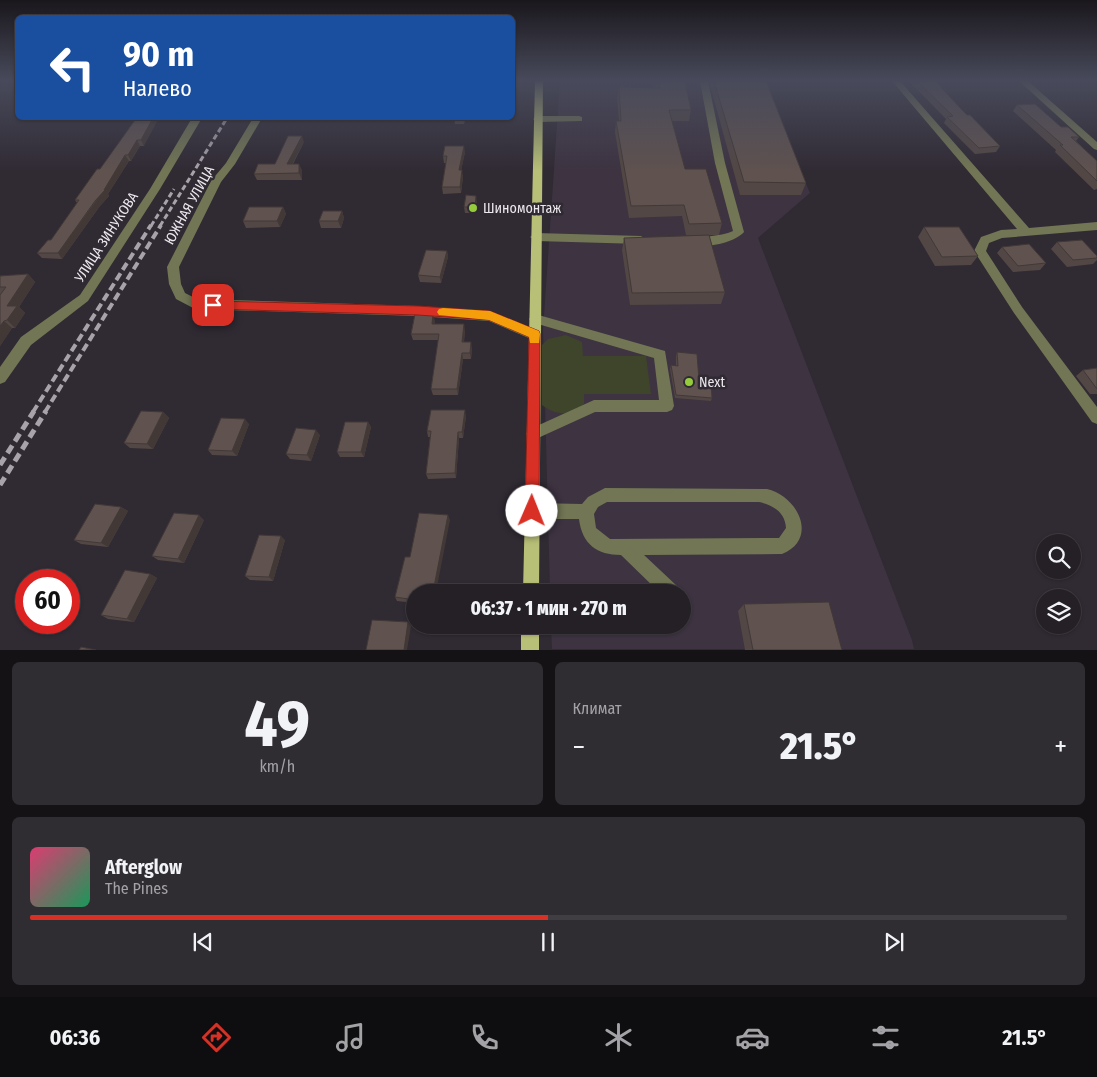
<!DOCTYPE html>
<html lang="ru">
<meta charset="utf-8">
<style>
:root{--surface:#242026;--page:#302d32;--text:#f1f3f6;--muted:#a3a3a7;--line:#413e43;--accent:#d93025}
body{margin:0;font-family:"Fira Sans Condensed",sans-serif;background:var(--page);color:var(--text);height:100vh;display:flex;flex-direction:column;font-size:19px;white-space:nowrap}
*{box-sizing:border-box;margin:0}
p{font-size:16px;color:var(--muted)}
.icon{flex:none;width:28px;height:28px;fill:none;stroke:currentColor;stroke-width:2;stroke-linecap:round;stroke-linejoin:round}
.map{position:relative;height:650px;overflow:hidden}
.details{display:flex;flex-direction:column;gap:12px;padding:12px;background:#141215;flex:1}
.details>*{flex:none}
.top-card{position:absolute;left:15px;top:15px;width:500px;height:105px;border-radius:8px;box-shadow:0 1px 4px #0004,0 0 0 1px var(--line);background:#1a4fa0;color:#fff;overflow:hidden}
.fabs{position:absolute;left:1036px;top:534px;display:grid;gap:10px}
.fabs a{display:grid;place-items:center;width:45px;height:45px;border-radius:50%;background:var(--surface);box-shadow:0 1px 4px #0004,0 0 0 1px var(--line);font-size:25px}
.speed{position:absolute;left:15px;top:569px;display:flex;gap:10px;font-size:25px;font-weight:700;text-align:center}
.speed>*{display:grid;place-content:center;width:65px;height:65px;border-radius:50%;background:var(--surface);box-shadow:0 1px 4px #0004,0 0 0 1px var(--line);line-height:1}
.speed .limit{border:8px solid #d22;background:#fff;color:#111}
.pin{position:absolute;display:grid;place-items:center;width:42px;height:42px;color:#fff;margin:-21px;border-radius:10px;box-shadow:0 2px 8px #0006}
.me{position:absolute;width:55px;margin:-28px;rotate:1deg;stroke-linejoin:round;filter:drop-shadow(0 0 4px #0008)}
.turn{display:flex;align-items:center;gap:18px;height:105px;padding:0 25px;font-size:22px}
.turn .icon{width:65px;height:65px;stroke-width:2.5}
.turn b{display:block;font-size:35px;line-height:42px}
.big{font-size:38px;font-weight:800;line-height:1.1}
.details .tile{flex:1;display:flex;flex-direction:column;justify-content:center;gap:8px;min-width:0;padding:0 18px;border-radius:8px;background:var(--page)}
.details .dial{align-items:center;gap:0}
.dial b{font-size:65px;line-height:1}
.song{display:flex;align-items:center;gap:15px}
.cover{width:60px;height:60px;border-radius:8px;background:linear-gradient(135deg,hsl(340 70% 55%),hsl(150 70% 35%))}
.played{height:5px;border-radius:2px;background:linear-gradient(90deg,var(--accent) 50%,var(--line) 50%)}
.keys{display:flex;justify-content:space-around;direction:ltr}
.heat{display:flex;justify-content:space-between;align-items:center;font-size:28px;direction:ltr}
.details .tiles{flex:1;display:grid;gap:12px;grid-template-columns:1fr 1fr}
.tile:last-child{grid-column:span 2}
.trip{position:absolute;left:406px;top:584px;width:285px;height:50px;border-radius:25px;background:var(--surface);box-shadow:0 1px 4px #0004,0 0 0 1px var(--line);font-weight:800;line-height:50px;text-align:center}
.tab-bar{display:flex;height:80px;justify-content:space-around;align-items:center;background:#0e0d0f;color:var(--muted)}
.tab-bar .icon{width:35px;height:35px}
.tab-bar .current{color:var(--accent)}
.tab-bar b{font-size:22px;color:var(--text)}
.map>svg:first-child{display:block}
.built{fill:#3d3341}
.green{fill:#3e452b}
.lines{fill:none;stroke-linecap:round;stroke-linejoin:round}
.minor{fill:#727654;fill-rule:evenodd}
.major{fill:#b8bf77;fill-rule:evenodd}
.rail-far2{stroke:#a8a3aa;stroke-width:3;stroke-dasharray:5.5 3;stroke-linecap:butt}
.rail-far1{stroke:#a8a3aa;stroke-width:4;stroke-dasharray:8 4;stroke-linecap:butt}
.rail{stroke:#a8a3aa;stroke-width:5;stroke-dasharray:9 5;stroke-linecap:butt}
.wall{fill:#524744}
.shaded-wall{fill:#423937}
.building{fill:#5f524f;stroke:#423937}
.route{fill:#d93025;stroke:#8d1f18}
.slow{fill:#f59e0b}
.poi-dot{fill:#95cc3b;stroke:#302a33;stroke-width:2}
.labels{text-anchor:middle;stroke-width:5;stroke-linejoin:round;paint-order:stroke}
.street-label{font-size:14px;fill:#ece8ee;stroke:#302a33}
.poi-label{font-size:14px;fill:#ece8ee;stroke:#302a33;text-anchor:start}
</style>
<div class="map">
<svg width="1097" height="650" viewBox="0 0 1097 650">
<rect width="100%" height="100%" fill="#302a33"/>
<path class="built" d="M560,81H763L810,193L758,238L912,640L914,649H552L551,625H682V592H550L543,330Z"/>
<path class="green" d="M566,335L582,342L583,356H646L651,394H584V404C571,416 556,416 542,405V345L548,339Z"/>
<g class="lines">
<path class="minor" d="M700,81H708L725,163L744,232C736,242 700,252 690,241C695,236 721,237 733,231L715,163Z
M892,81H900L1029,228L1097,222V230L1002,238L989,243L986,251L1022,307L1097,407V424L1092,422L1014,313L974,251L981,237L1001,230L1017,229Z
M1019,81H1028L1097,142V150L1094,149Z
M579,116L582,117V121L538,122L533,119L538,116Z
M192,118H202L160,189L88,301L31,345L5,382L0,384V367L21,337L80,295L150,189Z
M253,118H262L235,164L221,182L179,267L181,284L185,293L197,299L418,306L490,311L539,331L541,335L539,339H531L489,321L418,316L195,309L176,299L169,284L167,267L211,181L226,163Z
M536,233L641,236L647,240L641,244L536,241L530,237Z
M535,314L665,351L674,406L672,410L667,412H595L538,438L533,440L528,438L526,434L528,430L594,400H659L654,358L531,322L529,319L531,316Z
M605,488L767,489C798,496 819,539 782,554L644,555L677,586L679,592H659L621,555C597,555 582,544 579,519H532L526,516L524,511L526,506L532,503L582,504L588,497ZM607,502H759C773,505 785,512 786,528L779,538L610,539L596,528L594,514L598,507Z"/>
<path class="major" d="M535,81H543L539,592H523Z
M521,625H539V650H521Z"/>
<path class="rail-far2" d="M151,226L174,189
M160,226L227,118"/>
<path class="rail-far1" d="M33,412L151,225
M45,412L161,225"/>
<path class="rail" d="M0,465L34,411
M0,485L46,411"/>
</g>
<path class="wall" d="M655,81H685L691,110L689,121H672L685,169L722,223L719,235H686L682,216L629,218L615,132L616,121H619L617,98L619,87L656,88Z
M709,81H766L806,183L801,195H740Z
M909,81H935L961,109L1000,146L996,152L975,154L944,123L946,119Z
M1017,105L1079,137L1076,141L1097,161V189L1094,190L1055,152L1056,150L1013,111Z
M300,118H315L314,119H301Z
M454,118H466L464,124H455Z
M139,120L144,146H140L131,161H129L108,194L109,196L100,206L62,259L42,258L37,253L51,240L77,203L75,200Z
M304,142L293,164L302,170V180H257L254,174L275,164Z
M465,152L461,170L463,177L461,193L443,194L442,187L446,163H444L443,156Z
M477,202L475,213H465L464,207Z
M283,207L286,214L280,227L246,228L243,221Z
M342,211L344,218L341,228H321L319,221Z
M924,227L978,256L971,265L935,266L918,237Z
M624,238L725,292L721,304L630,305L622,250Z
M1057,242L1097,256V260L1093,264L1067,267L1051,249Z
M1002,247L1046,263L1040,270L1013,272L997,253Z
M447,251L448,257L441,283L420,282L418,275Z
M28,274L35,282L19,307L25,313L15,328H12L0,346V276Z
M435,321L434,324L465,330L464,342L472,348L471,359H463L458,395H433L431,389L439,340H413L411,334Z
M677,352L712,398L711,401L675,398L670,369L671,365L676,366V356Z
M1097,368V394H1090L1076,376L1083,370Z
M163,412L169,418L153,449L130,448L124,443Z
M466,416L463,438H459L456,478L428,479L426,474L430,437H428L427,431Z
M368,422L371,427L364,457H340L337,452Z
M249,424L237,456L212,455L208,450Z
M320,435L311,461L290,459L286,454Z
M121,507L128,511L108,547L81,544L74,540Z
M204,520L184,563L158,560L152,556Z
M450,520L415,592V603L397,601L395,597L410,557Z
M285,540L273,581L250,580L245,576Z
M150,574L157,578L134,622L108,619L101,615Z
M744,604L842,650H745L738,611Z"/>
<path class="shaded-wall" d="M153,118H159L144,146L141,140Z
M302,136L304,142L289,170L287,164Z
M137,140L140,146L131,161L128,155Z
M464,146L465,152L460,177L459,170Z
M125,155L129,161L108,194L109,196L100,206L62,259L58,253L104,190Z
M299,164L302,170V180L299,173Z
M462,170L463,177L461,193L460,187Z
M476,196L477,202L475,213V207Z
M283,207L286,214L280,227L277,221Z
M342,211L344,218L341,228L338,221Z
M447,251L448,257L441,283L440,277Z
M28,274L35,282L19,307L25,313L15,328L7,320V306Z
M433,314L435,321L433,330L432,324Z
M4,321L12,328L0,346V326Z
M464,324L465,330L463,348L462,342Z
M471,342L472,348L471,359L470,353Z
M462,353L463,359L458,395L457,389Z
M465,410L466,416L463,438L462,432Z
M163,412L169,418L153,449L147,444Z
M245,419L249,424L237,456L232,451Z
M368,422L371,427L364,457L361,452Z
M316,430L320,435L311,461L307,455Z
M458,432L459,438L456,478L455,473Z
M121,507L128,511L108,547L101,543Z
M199,515L204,520L184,563L178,559Z
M448,515L450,520L436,592H433Z
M281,536L285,540L273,581L269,577Z
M150,574L157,578L134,622L127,619Z
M408,622L411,626L407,650H404Z"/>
<path class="building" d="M659,81H685L691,110H669L685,169H706L722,223L689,224L684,205L631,206L616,121H621L619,87L660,88Z
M714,81H766L806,183L744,182Z
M917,81H935L961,109L967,115H970L1000,146L979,148L947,117L953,116Z
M1035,104L1061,127H1068L1079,137H1071L1097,161V181L1060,145H1063L1017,105Z
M140,118H153L141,140H137L128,155H125L104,190H105L95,201L58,253H37L48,240H51L79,200H75L97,169H100L135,120H139Z
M288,136H302L287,164H299V173L254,174L258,164H275Z
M445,146H464L459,170H462L460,187H442L447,156H443Z
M466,195L476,196L475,207H464Z
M249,207H283L277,221H243Z
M323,211H342L338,221H319Z
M924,227H959L978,256L942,257Z
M709,235L725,292L632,293L624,238Z
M1082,240L1097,256V258L1073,260L1057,242Z
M1029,244L1046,263L1018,266L1002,247Z
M426,250L447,251L440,277L418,275Z
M28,274L7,306H17L7,320L4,321L0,326V295L6,287H0V276Z
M415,314H433L432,324H464L462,342H471L470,353H462L457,389H431L439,334H411Z
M677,352L697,354L699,380L711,381L712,398L676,395L671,365L678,366Z
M1097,368V389L1083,370Z
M431,410H465L462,432H458L455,473L426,474L431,431H427Z
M141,411L163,412L147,444L124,443Z
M221,418L245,419L232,451L208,450Z
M345,422H368L361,452H337Z
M296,428L316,430L307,455L286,454Z
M95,504L121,507L101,543L74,540Z
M174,513L199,515L178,559L152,556Z
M419,513L448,515L433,592H415V600L395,597L405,557H410Z
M259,535L281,536L269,577L245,576Z
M125,570L150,574L127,619L101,615Z
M829,602L842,650H753L744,604Z
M372,620L408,622L404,650H366Z
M81,647L96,650H79Z"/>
<linearGradient id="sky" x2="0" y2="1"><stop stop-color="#1a171c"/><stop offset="0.47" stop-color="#484a5b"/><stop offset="1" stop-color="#484a5b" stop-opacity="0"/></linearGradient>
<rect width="1097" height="171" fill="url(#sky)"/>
<path class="route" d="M213,301L418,306L490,311L539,331L540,334L539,511L537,516L532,518L527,516L525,511L529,337L489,320L418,315L213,309L208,305Z"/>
<path class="slow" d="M443,308L490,311L539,331L540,334L539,343H530L529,337L489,320L439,315L437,312L439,309Z"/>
<g class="poi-dot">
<circle cx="473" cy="208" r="5"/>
<circle cx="689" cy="382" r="5"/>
</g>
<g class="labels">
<g class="street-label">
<text transform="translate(189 205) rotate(-61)" y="5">ЮЖНАЯ УЛИЦА</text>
<text transform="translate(106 237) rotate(-57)" y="5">УЛИЦА ЗИНУКОВА</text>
</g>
<g class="poi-label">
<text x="483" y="213">Шиномонтаж</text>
<text x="699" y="387">Next</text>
</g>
</g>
</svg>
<div class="fabs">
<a><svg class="icon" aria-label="search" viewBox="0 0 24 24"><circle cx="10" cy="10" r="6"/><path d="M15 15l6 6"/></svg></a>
<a><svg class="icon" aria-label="layers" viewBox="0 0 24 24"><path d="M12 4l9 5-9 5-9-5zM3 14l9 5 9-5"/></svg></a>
</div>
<div class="speed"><div class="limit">60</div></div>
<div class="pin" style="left:213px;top:305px;background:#d93025"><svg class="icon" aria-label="arrive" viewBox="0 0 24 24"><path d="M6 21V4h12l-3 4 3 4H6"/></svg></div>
<svg class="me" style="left:532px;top:511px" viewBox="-20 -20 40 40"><circle r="19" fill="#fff"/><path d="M0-13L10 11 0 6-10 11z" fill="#d93025"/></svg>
<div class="trip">06:37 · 1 мин · 270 m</div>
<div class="top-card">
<div class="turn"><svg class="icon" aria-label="left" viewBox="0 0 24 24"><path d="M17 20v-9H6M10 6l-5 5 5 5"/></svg><div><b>90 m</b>Налево</div></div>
</div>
</div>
<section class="details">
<div class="tiles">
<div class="tile dial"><b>49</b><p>km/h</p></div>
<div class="tile"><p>Климат</p>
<div class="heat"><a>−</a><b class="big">21.5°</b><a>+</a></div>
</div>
<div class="tile">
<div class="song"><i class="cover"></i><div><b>Afterglow</b><p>The Pines</p></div></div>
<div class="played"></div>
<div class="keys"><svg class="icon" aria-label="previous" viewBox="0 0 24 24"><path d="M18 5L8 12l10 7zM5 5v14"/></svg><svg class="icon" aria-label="pause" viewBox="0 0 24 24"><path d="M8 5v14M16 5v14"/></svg><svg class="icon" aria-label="next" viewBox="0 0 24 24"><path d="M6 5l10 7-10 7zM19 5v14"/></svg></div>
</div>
</div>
</section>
<nav class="tab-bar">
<b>06:36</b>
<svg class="icon current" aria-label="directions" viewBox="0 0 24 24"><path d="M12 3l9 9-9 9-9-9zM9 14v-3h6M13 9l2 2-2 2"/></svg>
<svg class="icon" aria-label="music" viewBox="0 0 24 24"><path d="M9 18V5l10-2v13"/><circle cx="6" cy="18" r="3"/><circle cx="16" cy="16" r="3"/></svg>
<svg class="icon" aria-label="phone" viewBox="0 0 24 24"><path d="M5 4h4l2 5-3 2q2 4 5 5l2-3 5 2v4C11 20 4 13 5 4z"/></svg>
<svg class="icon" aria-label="climate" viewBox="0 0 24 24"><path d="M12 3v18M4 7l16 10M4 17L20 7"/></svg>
<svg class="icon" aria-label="car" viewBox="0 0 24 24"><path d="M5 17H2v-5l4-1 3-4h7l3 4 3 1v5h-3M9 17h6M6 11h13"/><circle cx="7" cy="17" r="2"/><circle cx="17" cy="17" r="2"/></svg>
<svg class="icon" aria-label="filters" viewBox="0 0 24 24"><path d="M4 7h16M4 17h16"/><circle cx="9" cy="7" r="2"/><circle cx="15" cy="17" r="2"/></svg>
<b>21.5°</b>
</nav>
